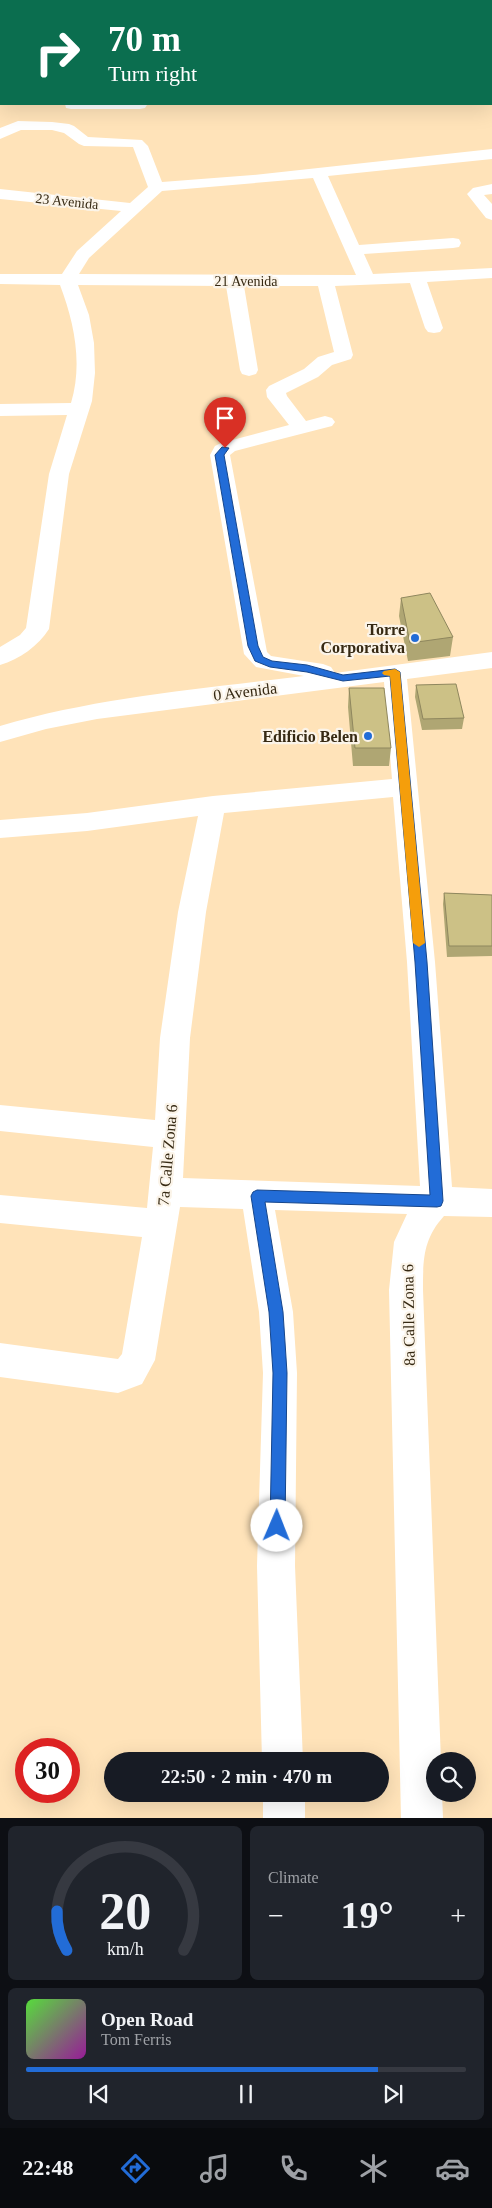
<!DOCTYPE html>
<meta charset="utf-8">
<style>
:root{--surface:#171b24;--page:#20242c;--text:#f1f3f6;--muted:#9ea1a6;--line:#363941;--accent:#226cd7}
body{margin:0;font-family:Georgia,serif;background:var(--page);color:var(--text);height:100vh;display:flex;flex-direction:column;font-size:19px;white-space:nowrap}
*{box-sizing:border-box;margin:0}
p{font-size:16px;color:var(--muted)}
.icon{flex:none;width:28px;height:28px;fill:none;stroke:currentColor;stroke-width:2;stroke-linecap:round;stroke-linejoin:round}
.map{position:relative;height:1818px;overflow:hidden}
.panel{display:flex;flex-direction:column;gap:8px;padding:8px;background:#0d0f14;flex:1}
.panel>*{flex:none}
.guide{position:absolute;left:0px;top:0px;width:492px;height:105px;box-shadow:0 5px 20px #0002;background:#0b6e4f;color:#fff;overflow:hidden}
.fabs{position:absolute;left:426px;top:1752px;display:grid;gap:10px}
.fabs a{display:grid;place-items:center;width:50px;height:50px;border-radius:50%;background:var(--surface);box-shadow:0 5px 20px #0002;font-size:25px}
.speed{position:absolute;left:15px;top:1738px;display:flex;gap:10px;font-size:25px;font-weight:700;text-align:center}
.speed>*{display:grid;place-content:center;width:65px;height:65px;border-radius:50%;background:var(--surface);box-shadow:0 5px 20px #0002;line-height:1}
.speed .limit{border:8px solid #d22;background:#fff;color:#111}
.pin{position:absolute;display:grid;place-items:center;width:42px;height:42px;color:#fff;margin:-51px -21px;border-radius:50% 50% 50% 0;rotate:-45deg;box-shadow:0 0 5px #0007}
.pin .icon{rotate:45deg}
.me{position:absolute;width:55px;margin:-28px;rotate:1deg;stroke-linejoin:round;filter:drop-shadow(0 0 4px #0008)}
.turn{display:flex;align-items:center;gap:18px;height:105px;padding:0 25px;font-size:22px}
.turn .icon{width:65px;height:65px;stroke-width:2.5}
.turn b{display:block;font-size:35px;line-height:42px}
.big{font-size:38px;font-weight:700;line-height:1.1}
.panel .card{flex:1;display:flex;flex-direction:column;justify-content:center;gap:8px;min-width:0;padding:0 18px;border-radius:8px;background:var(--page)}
.panel .dial{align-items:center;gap:0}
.dial svg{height:130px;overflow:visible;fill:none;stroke:var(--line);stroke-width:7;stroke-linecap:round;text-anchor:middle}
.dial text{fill:var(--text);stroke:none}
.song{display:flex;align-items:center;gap:15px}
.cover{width:60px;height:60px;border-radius:8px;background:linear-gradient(135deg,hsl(110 70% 55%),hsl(300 70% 35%))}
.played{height:5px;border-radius:2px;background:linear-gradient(90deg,var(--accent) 80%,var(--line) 80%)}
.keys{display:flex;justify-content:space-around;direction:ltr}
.heat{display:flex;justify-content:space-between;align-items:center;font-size:28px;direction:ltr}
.panel .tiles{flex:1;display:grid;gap:8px;grid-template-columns:1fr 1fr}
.card:last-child{grid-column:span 2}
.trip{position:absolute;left:104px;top:1752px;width:285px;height:50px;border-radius:25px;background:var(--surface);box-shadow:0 5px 20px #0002;font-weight:700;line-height:50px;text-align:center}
.dock{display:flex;height:80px;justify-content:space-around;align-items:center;background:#090b0e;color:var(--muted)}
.dock .icon{width:35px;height:35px}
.dock .on{color:var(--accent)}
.dock b{font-size:22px;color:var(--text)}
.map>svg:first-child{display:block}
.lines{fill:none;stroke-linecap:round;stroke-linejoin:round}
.minor{fill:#fff;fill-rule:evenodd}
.wall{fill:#afa673}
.building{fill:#ccc186;stroke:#8f875e}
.route{fill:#226cd7;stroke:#16468c}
.slow{fill:#f59e0b}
.poi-dot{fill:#226cd7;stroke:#fbf4e9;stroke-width:2}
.labels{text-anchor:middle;stroke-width:4.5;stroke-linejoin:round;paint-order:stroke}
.far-street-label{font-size:14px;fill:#362913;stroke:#fbf4e9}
.poi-label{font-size:16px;font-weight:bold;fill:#362913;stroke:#fbf4e9;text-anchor:end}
.street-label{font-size:16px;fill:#362913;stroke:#fbf4e9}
</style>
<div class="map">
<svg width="492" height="1818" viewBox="0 0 492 1818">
<rect width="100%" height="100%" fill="#ffe3b9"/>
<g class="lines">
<path class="minor" d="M457,0H471V1H457Z
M0,7H1V15H0Z
M491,12H492V21H491Z
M0,44H1V52H0Z
M491,53H492V62H491Z
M0,81H1V89H0Z
M65,104H146L147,105L145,108L140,109H71L66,108Z
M18,121L52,122L69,124L74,126L88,137L142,140L148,146L162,182L253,175L492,149V159L328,176L359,245L453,238L459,239L461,243L459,247L453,248L364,254L373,274L492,268V278L427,282L443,328L440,332L434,333L428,332L425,328L410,283L335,286L353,355L351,359L332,365L318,377L286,393L287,396L306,421L325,416L332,418L335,422L332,426L235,451L230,455L267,652L271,656L323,664L331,667L335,673L492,652V668L407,679L435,962L452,1187L492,1189V1217L444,1216C423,1239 423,1260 423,1290L441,1761H435V1794H442L443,1818H401L389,1290L394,1242L407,1214L275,1210L293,1312L297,1373L295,1566L303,1761H262L257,1566L263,1373L259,1312L243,1209L180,1207L155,1360L142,1384L118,1393L0,1377V1343L118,1359L122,1354L142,1237L0,1223V1195L147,1208L153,1147L0,1131V1105L155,1120L160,1038L178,912L198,816L87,831L0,838V820L87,813L213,796L392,779L384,682L97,719L46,729L0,742V726C99,697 202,689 304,676L256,667L244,654L210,455L215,446L221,443L289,425L267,397L266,390L269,386L304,369L318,357L334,352L318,286H244L258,370L256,374L249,376L242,374L240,370L226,286L78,285L89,315L94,343L95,373L92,401L69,474L49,629C38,646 20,659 0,665V647L20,635L26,628L49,474L67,415L0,416V404L71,403C83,363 74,322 60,285L0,284V274H62L77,251L121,211L0,199V189L130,203L148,187L133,147L84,146L79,144L64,133L52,130H21L0,139V128ZM313,178L356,275L79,274L89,258L162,191ZM393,797L407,962L420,1186L183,1178L190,1038L206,912L224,813Z
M492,184V194L484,195L492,204V220L486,218L467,194L473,188Z
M263,1794H305V1818H263Z"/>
</g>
<path class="wall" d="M401,598L453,637L450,656L408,661L399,616Z
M416,685L464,718L462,729L422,730L415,697Z
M349,688L391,748L389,766H353L348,707Z
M444,893L492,895V956L447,957L443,904Z"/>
<path class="building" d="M430,593L453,637L410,643L401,598Z
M456,684L464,718L423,719L416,685Z
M349,688H384L391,748H355Z
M444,893L492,895V946H449Z"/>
<path class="route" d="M222,447L229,448L224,455L258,646L263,657L272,661L307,665L343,675L395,669L400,672L427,962L443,1201L441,1206L437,1207L265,1202L283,1312L285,1342L287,1373L285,1526L283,1532L277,1534L272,1532L270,1526L273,1373L271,1342L269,1312L251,1196L253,1192L257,1190L430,1195L415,962L390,676L343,681L307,672L270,667L255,661L248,646L215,455Z"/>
<path class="slow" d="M395,669L400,672L425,943L419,947L413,943L390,676L384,675L382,673L384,671Z"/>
<g class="poi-dot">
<circle cx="415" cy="638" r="5"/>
<circle cx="368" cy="736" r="5"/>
</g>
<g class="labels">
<g class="far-street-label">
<text transform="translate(67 201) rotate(6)" y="5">23 Avenida</text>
<text x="246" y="286">21 Avenida</text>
</g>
<g class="poi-label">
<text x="405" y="635">Torre<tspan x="405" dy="18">Corporativa</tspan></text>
<text x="358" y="742">Edificio Belen</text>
</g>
<g class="street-label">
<text transform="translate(245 691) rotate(-7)" y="6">0 Avenida</text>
<text transform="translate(167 1155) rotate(-85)" y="6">7a Calle Zona 6</text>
<text transform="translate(408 1315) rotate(-91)" y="6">8a Calle Zona 6</text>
</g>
</g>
</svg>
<div class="fabs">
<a><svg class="icon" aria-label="search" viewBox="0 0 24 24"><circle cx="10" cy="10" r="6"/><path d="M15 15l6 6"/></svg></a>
</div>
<div class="speed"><div class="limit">30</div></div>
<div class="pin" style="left:225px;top:448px;background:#d93025"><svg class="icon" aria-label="arrive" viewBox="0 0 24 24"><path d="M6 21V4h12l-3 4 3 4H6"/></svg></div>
<svg class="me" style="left:277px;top:1526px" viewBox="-20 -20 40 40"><circle r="19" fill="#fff"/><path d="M0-13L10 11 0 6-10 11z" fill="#226cd7"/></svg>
<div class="trip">22:50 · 2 min · 470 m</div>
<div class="guide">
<div class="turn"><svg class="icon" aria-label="right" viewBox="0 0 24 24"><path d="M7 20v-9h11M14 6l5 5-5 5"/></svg><div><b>70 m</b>Turn right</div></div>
</div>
</div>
<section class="panel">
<div class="tiles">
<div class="card dial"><svg viewBox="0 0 100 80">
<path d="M14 69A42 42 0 1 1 86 69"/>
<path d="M14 69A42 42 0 0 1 8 45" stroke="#226cd7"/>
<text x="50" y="56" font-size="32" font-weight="700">20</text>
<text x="50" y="72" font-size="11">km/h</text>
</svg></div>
<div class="card"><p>Climate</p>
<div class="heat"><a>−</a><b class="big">19°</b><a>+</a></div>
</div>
<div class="card">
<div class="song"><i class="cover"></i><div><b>Open Road</b><p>Tom Ferris</p></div></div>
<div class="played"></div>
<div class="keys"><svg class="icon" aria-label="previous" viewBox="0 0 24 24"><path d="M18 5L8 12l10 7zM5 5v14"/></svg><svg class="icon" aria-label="pause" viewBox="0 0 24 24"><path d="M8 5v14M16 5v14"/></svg><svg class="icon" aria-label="next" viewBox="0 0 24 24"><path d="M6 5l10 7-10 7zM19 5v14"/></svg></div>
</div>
</div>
</section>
<nav class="dock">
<b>22:48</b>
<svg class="icon on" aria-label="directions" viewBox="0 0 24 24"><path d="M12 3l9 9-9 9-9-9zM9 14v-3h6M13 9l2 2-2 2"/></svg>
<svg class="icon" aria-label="music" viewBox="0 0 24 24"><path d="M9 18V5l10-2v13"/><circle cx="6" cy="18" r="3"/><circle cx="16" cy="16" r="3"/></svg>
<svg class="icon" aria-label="phone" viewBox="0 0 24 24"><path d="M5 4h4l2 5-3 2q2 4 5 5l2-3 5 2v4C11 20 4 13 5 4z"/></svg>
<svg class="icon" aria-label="climate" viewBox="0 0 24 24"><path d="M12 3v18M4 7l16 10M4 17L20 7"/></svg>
<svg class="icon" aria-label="car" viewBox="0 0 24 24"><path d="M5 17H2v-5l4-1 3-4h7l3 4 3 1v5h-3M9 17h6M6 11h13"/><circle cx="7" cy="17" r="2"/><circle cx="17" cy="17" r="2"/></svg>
</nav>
